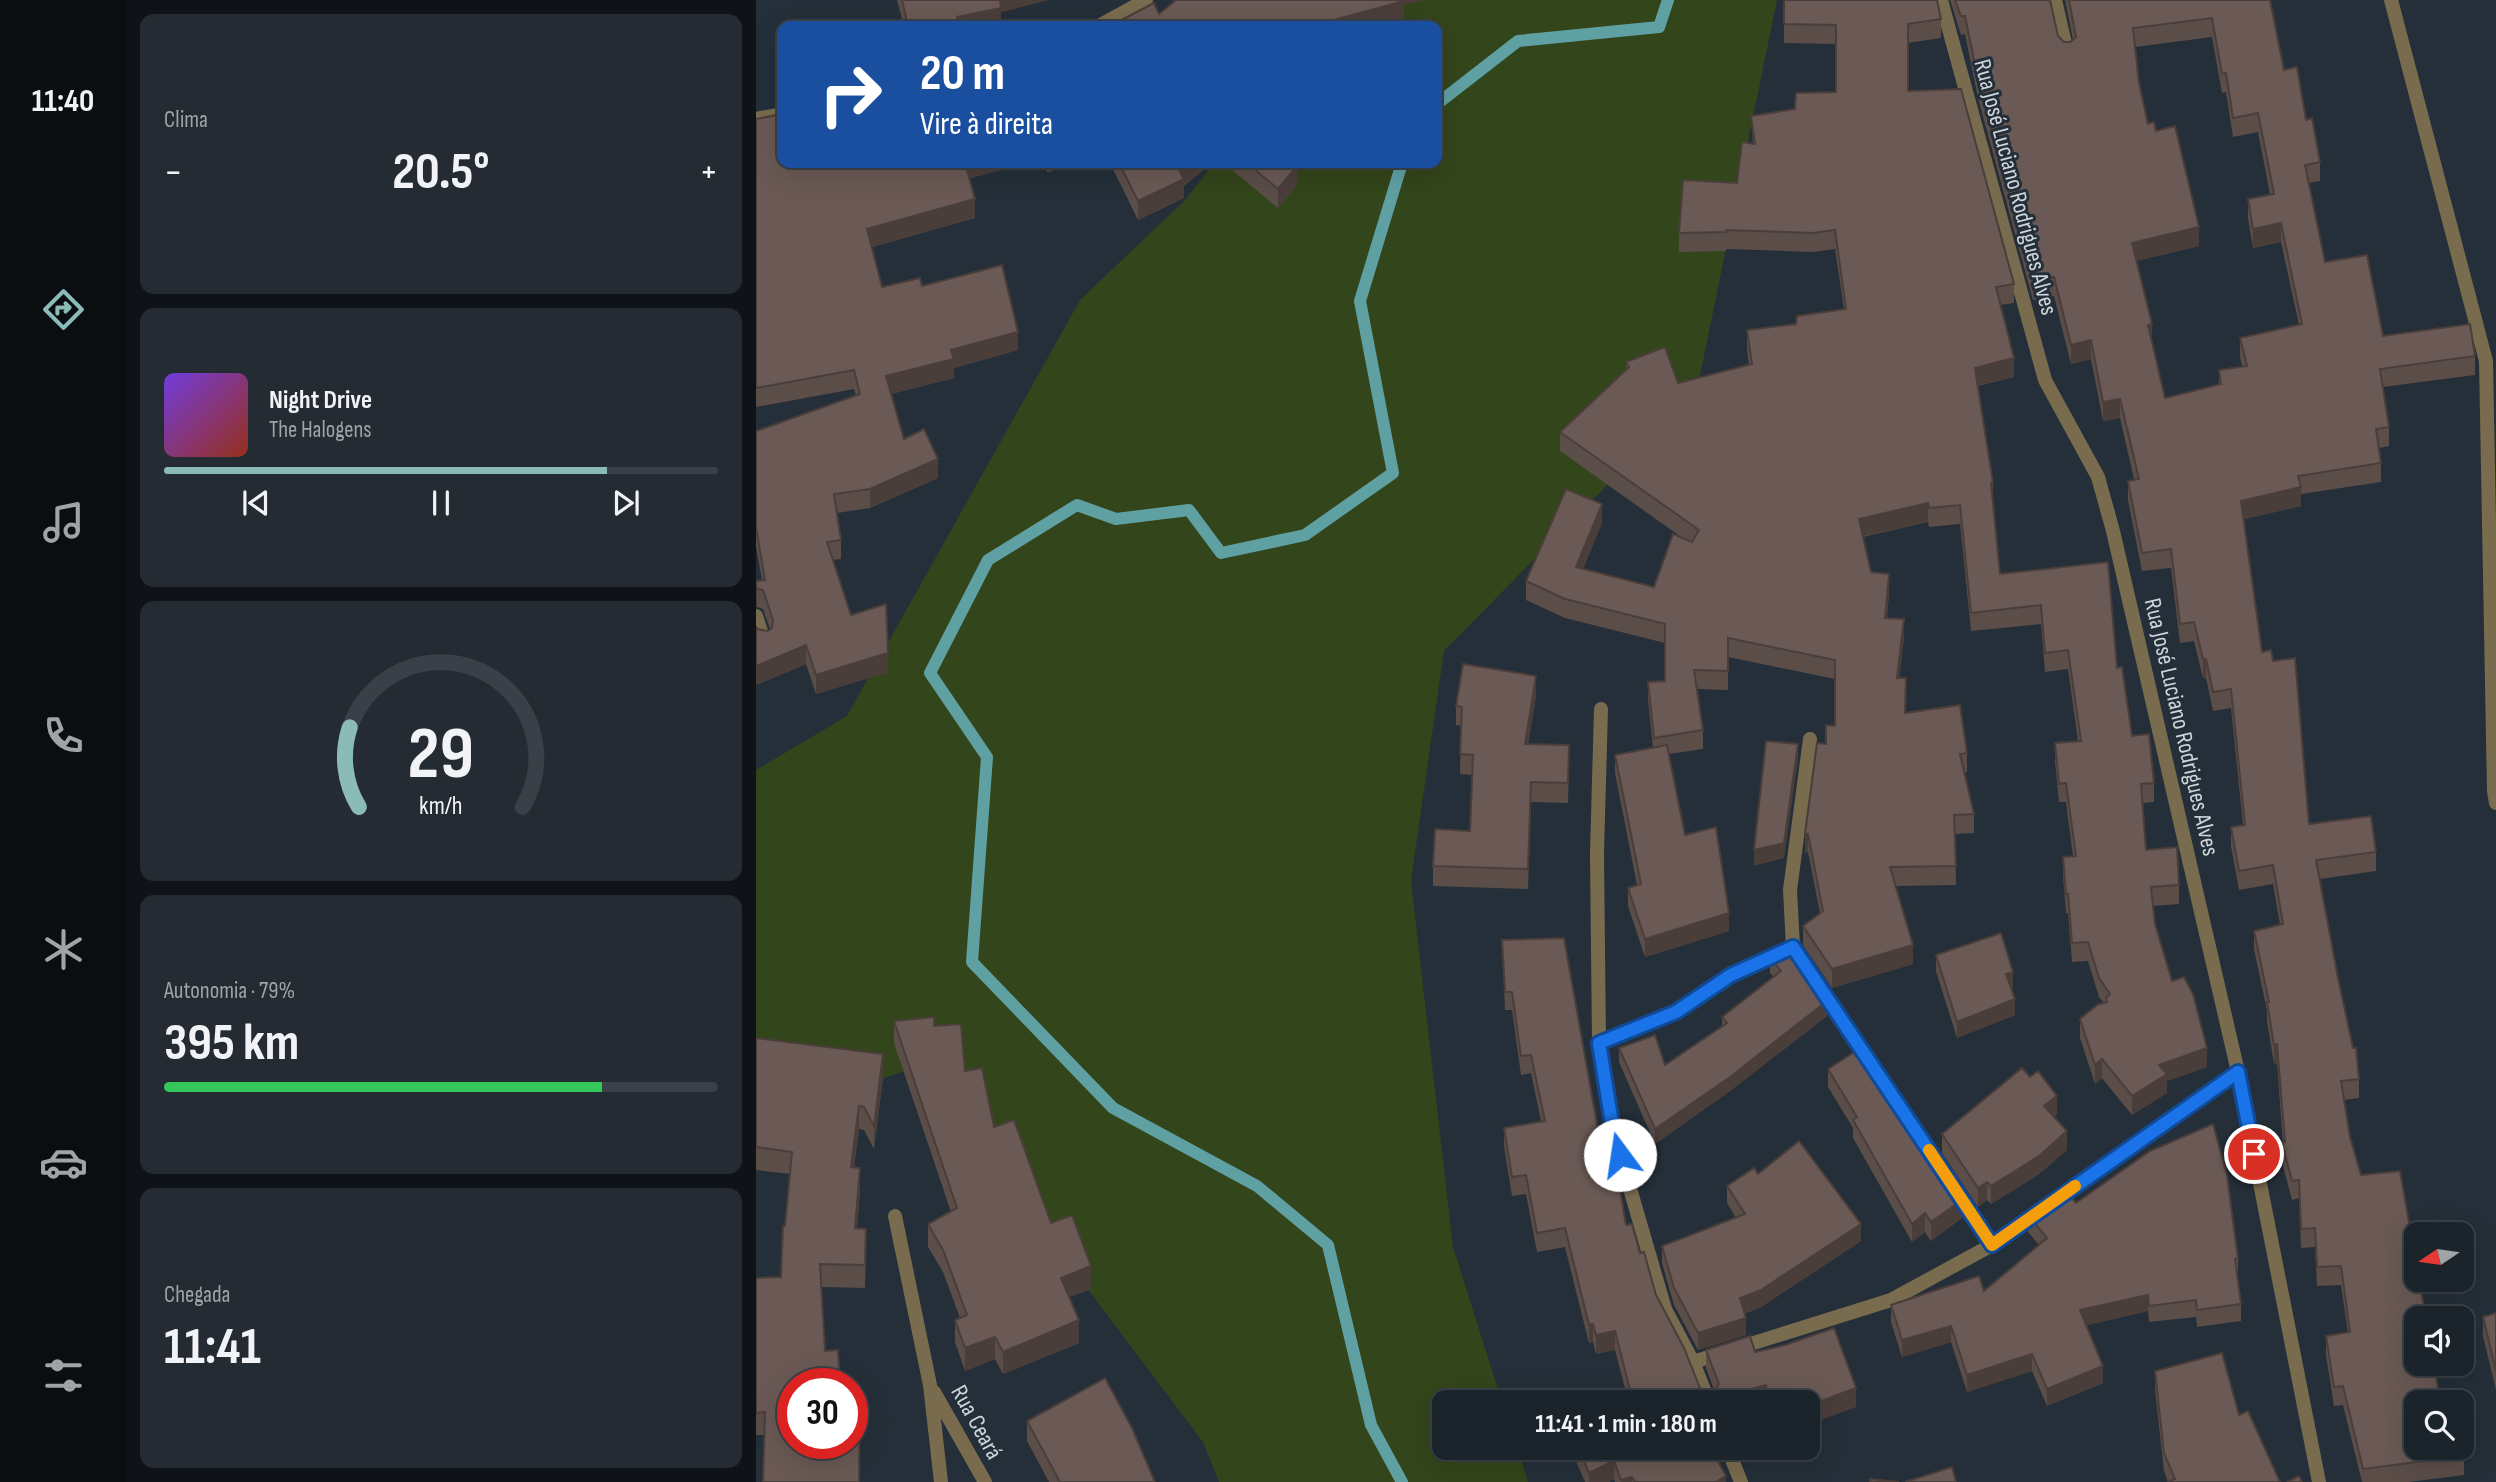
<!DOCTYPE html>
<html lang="pt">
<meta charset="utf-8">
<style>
:root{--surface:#1b232b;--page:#242b33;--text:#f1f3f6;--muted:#a0a4a9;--line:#394047;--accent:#8bbbb9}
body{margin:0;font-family:"Sofia Sans Condensed",sans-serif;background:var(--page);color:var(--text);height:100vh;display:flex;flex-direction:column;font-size:26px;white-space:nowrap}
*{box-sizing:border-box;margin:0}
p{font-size:23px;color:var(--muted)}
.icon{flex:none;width:38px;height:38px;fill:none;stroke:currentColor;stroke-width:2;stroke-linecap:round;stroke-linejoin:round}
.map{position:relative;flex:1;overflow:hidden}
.panel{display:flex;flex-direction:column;gap:14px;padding:14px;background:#0f1318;width:630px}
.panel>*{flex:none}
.hud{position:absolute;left:21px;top:21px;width:665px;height:147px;border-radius:14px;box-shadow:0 7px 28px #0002,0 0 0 2px var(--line);background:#1a4fa0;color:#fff;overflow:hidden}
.needle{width:46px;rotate:257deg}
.buttons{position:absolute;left:1648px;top:1222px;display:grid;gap:14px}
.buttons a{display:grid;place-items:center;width:70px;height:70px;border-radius:14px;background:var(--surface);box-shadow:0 7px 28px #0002,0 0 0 2px var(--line);font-size:35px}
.speed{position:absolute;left:21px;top:1368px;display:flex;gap:14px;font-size:35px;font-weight:700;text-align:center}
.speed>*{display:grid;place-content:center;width:91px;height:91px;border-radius:50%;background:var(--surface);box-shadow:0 7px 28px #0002,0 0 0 2px var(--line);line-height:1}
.speed .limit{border:10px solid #d22;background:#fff;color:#111}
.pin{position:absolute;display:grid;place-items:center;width:60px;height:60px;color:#fff;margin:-30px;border:4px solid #fff;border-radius:50%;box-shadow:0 2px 7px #0007}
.me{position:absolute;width:77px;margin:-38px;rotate:346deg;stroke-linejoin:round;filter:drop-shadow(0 0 5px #0008)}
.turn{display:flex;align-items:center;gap:24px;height:147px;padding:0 28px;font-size:32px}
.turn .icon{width:91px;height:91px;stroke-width:2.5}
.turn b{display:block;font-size:49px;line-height:60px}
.big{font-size:52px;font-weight:700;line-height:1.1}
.panel .tile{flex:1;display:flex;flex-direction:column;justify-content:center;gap:10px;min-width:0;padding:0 24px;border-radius:14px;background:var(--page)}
.panel .dial{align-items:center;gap:0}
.dial svg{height:182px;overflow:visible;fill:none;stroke:var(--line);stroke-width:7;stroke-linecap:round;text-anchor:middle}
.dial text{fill:var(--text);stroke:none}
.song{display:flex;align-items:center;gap:21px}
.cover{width:84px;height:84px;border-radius:10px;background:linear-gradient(135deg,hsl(260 70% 55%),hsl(10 70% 35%))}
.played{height:7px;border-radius:4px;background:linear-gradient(90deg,var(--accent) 80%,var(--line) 80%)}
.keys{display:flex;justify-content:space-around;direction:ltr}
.heat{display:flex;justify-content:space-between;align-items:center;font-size:38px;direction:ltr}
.charge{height:10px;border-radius:5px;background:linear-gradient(90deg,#34c759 79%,var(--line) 0)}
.trip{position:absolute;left:676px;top:1390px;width:388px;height:70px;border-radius:14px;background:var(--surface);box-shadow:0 7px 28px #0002,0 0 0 2px var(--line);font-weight:700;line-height:70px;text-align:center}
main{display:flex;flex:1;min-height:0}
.menu{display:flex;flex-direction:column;width:126px;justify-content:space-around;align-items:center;background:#0b0e11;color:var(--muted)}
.menu .icon{width:49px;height:49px}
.menu .selected{color:var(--accent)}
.menu b{font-size:32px;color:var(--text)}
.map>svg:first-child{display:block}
.green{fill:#33451b}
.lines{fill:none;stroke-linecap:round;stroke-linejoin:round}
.stream{stroke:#5fa0a3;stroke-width:12}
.minor{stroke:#796b4e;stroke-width:14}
.wall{fill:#5b4d48;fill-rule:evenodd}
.shaded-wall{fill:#4a3e3b}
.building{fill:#6a5954;stroke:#4a3e3b;stroke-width:2;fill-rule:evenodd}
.route-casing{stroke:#114b97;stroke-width:18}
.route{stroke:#1a73e8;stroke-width:12}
.slow{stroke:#f59e0b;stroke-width:12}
.labels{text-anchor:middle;stroke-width:6;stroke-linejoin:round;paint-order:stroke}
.street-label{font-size:24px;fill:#ced6dc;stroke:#242f39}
</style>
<main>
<nav class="menu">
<b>11:40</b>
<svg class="icon selected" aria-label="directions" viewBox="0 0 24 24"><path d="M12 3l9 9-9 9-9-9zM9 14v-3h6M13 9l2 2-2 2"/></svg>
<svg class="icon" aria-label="music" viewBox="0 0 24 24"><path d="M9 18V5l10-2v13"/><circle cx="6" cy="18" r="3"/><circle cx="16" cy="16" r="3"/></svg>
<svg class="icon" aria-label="phone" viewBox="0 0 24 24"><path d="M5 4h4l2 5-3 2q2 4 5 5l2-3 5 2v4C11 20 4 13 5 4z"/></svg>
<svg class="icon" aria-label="climate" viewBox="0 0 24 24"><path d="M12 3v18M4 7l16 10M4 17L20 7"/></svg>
<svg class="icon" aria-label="car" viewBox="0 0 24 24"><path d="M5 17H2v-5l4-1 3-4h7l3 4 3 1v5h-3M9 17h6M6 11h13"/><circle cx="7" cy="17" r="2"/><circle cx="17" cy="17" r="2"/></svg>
<svg class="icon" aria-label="filters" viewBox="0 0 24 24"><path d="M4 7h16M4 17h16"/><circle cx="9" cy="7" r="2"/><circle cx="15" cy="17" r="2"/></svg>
</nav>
<section class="panel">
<div class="tile"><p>Clima</p>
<div class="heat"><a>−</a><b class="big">20.5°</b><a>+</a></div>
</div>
<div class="tile">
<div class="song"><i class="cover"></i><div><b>Night Drive</b><p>The Halogens</p></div></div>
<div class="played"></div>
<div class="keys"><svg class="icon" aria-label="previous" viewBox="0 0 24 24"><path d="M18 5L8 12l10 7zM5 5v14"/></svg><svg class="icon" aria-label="pause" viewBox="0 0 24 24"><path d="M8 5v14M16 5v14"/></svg><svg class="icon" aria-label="next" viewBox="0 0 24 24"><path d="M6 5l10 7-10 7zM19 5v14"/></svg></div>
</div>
<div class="tile dial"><svg viewBox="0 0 100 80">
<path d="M14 69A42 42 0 1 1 86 69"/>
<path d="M14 69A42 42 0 0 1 10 34" stroke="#8bbbb9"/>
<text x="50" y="56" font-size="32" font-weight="700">29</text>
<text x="50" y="72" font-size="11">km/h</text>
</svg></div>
<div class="tile"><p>Autonomia · 79%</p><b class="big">395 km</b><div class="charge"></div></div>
<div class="tile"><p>Chegada</p><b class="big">11:41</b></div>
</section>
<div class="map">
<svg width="1740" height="1482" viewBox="0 0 1740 1482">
<rect width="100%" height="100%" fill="#242f39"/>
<path class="green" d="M584,0H1021L940,395L688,651L655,881L697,1247L746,1402H688V1447H761L772,1482H463L447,1442L248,1178L162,1067L12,1115L0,1139V770L91,716L324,300L430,199L458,163H681V26H562Z"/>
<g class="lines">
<path class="stream" d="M681,104L762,41L903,27L912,0
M646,163L604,301L637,473L549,535L465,553L433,510L360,519L321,505L232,560L174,673L231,757L216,962L357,1108L501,1186L572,1245L615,1425L646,1482"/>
<path class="minor" d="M1185,0L1289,380L1342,477L1357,531L1482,1072L1563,1482
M1299,0L1311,52
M1635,0L1730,361L1738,791L1740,803
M343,26L390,0
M0,119L26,114
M0,616L8,641
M845,709L841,853L843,1043L857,1130L909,1309L937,1362L953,1402
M1054,739L1034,890L1037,947L1180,1161
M843,1043L920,1012L975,975L1035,947
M1197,1187L1236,1245
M139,1216L174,1385L185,1482
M937,1362L1135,1300L1236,1245L1482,1072
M178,1392L229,1482
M971,1447L985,1482"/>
</g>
<path class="wall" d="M141,0H292L245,12V26H148Z
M1028,0L1185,19V38L1152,43V91L1258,284V303L1244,305L1258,377L1222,386L1237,483V502L1244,574L1352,562L1361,668L1376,736L1398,783V802L1387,803L1390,850L1423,885V904L1397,906L1399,924L1416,981L1451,1067L1411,1081V1093L1376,1115L1346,1078L1339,1084L1324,1038V1019L1348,1003L1343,997L1332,961L1316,962L1312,913H1310L1307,876V857L1317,856L1310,802H1303L1299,762V743L1322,741L1312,669L1289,672L1285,624L1215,631L1204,524L1173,527L1172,522L1107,537L1115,572L1133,593L1131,618L1148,638L1143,678L1150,713L1211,753V772H1208L1218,814V833L1199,834L1200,885L1139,886L1157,964L1076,988L1047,945V926L1064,913L1052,852L1049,853L1070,744L1079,726V679L972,657V690L941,689L947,730V749L913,754L929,835L973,931L889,957L872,906V888L881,885L859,773V755L897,747L892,701V682L909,681V643L809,618L770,600V581L846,523L827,569L898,587L928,539L804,451V432L870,369V362L922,383L993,365L991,349V330L1040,324L1088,309L1079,249L1057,252L970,249V251L923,252V233L981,183L997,144L995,116L1039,109L1080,92V44L1028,43Z
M1194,0H1294L1302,36L1308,42H1314L1317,40L1309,0H1514L1528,70L1550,120L1564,162V181L1553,183L1569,262L1627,336L1719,356V375L1627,387L1633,427V446L1623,448L1625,463V482L1545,494V506L1488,519L1506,652L1553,824L1620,852V871L1564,879L1582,978L1603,1079V1098L1588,1100L1594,1137L1661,1402L1708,1456V1475L1653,1482H1606L1587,1405L1578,1406L1570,1355V1336L1592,1333L1585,1285L1561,1286L1559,1247L1545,1248L1543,1198L1536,1200L1526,1162V1143H1527L1521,1063L1518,1064L1511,1021V1011L1498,949V931L1524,925L1517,884L1483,890L1475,846V827L1487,825L1475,708L1457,711L1450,678H1447L1438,641L1424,643L1415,568L1386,571L1372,500V481L1378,479L1364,418L1347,421L1335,359L1315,364L1298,296L1277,300L1222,98L1209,34L1205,35ZM1456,37L1466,93L1470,92L1477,137L1502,132L1514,194L1492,199V218L1497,248L1525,242L1543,325L1484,338V357L1486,366L1463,370V385L1409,398L1396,343L1380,261L1443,246L1400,131L1392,124L1383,83L1379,47Z
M0,119L24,130L213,179L219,218L116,247L126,287L166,286L262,350L198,368V378L135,394L148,439L182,478L114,508L81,513L85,540V559L77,560L95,615L132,672L60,694L50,664L0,685V626L1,629L12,631L14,629L7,609L1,607L0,581L6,580L0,546V431L100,396L98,389L0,407Z
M287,163H312L292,173Z
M354,163H456L428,186V198L382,220Z
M468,163H536L541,185L522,208Z
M780,696L772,744L813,765L812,803L775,802L772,889L677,886V866L714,831L716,775L704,774L705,726L700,725V706Z
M746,940L852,1186L884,1253L900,1295L944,1388L948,1391L956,1393L958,1390L950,1368V1350L999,1352L1100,1407L1052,1402H848L870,1392L859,1350L840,1354L837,1342L833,1343L809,1247L781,1252L770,1194L756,1196L748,1146V1128L785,1121L775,1073L765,1075L756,1010H749Z
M1180,955L1257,988L1256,989L1259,1015L1201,1038L1180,971Z
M1014,958L1071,1016L974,1091L899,1144L863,1062V1048L909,1065L966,1026V1017L1018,977L1014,973Z
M138,1021L178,1026L209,1071L238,1127L295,1223L335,1289L313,1297L323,1343L247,1374L239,1359L209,1371L199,1342V1320L204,1318L187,1272L172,1247V1224L195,1212L138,1043Z
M0,1038L127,1077L118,1149L108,1130L103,1129L98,1168L104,1191L101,1229L110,1252L109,1288L66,1287L8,1435H0V1278L25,1277L34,1174L0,1170Z
M1072,1069L1206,1218L1175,1241L1169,1232L1156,1242L1097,1138V1128L1072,1087Z
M1301,1114L1298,1117L1311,1150L1283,1174L1235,1204L1231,1200L1222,1207L1186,1153V1134Z
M1002,1174L1105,1241L1005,1307L988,1314L990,1335L942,1350L918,1305L906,1263V1246L980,1218L971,1203V1186Z
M1320,1203L1482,1259V1276H1481L1485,1304V1321L1441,1327L1440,1317L1393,1322L1392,1311L1331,1325L1347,1383L1291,1406L1276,1371L1211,1392L1195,1342L1146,1357L1135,1322V1305L1228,1291L1283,1245L1272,1232V1215Z
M1740,1313V1390L1727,1336V1317Z
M1399,1371L1483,1415L1524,1482H1412L1408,1471L1399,1390Z
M271,1421L399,1482H293L271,1441Z
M814,1447H954L970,1482H859L858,1479L853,1482H829Z"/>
<path class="shaded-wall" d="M242,0H292L245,12V26H201V17Z
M645,0H669L648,5V20L626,26H567V23Z
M208,163H272L208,180Z
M292,163H312L292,173Z
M432,163H456L428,186V198L382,220V201Z
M541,166V185L522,208V189Z
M219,199V218L111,248V229Z
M1525,223V242L1497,248V229Z
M1443,227V246L1376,262V243Z
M1396,324V343L1392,325Z
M262,332V350L198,368V378L130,395V376L195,350Z
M1335,340V359L1315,364V345Z
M1258,358V377L1219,386V368Z
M1364,399V418L1347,421V402Z
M182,459V478L114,508V489Z
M1545,487V506L1485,520V501Z
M1172,503V522L1103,537V519Z
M846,504V523L820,586V567Z
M1133,574V593L1129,636V618Z
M0,588H1V607H0Z
M1148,619V638L1141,697V678Z
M50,645V664L0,685V666Z
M132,653V672L60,694V675Z
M1447,659H1450V678H1447Z
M780,676V696L769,764V744Z
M1042,744V760L1028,858L998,866V850Z
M1049,834H1052V852L1049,853Z
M973,913V931L889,957V939Z
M1157,945V964L1076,988V969Z
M1257,972V988L1250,990V974Z
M1259,999V1015L1201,1038V1022Z
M1071,1001V1016L974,1091L899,1144V1129Z
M1521,1044V1063L1518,1064V1045Z
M1451,1048V1067L1411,1081V1093L1376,1115V1096L1403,1065Z
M127,1054V1077L118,1149V1126Z
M1346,1059V1078L1339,1084V1065Z
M1301,1096V1114L1288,1124V1106Z
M103,1106V1129L95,1190V1167Z
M1311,1131V1150L1283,1174L1235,1204V1186Z
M104,1168V1191L99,1251V1228Z
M1231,1182V1200L1222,1207V1188Z
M1206,1200V1218L1175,1241V1222Z
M1169,1213V1232L1156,1242V1224Z
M1105,1224V1241L1005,1307L984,1315V1298Z
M335,1266V1289L305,1300V1278Z
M1392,1295V1311L1324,1327V1310Z
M990,1318V1335L942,1350V1333Z
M323,1320V1343L247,1374V1352Z
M837,1324V1342L833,1343V1325Z
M1195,1326V1342L1146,1357V1340Z
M859,1331V1350L840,1354V1335Z
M239,1337V1359L209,1371V1348Z
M1276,1354V1371L1211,1392V1375Z
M1347,1366V1383L1291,1406V1389Z
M1010,1385V1402H946Z
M1100,1388V1407L1052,1425V1406Z
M858,1461V1479L853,1482H833V1473Z
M970,1476V1482H960Z
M876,1477V1482H865V1480Z"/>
<path class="building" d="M146,0H244L245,8L201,17L204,26H173L172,25L168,26H152Z
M420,0H648V1L567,23L568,26H354L398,3L403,14Z
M1028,0H1181L1185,19L1152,24V91L1205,89L1258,284L1240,287L1258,358L1219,368L1237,483H1235L1244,574L1352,562L1361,668L1366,667L1376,736L1393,734L1398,783L1385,784L1390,850L1421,847L1423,885L1395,887L1399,924L1416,981L1428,977L1437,994L1451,1048L1403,1065L1411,1074L1376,1096L1346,1059L1339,1065L1324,1019L1341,1005L1351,1002L1350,998L1354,994L1343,978L1332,942L1316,943L1312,894H1310L1307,857L1320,856L1310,783L1303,784L1299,743L1325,741L1312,650L1289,653L1285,605L1215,613L1204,505L1173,508L1172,503L1103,519L1115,572L1133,574L1129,618L1148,619L1141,678H1150L1149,713L1204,705L1211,753L1204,754L1218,814L1198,815L1200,866L1134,867L1157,945L1076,969L1047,926L1067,911L1052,834H1049L1061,743L1070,744V725L1079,726V660L972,638V671L938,670L947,730L898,738L892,682L909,681V624L809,599L770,581L810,489L846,504L820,567L898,587L917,534L936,542L943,530L804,432L873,367L870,362L909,347L922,383L996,364L991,330L1040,324L1041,316L1090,309L1079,230L1057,233L970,230V232L923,233L927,180L981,183L986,142L999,144L995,116L1039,109L1040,93L1080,92V25L1028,24Z
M1199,0H1294L1302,36L1308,42H1314L1320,37L1313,0H1514L1528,70L1541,67L1550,120L1556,118L1564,162L1549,165L1569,262L1611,255L1627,336L1714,324L1719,356L1624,369L1633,427L1620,429L1625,463L1542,476L1545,487L1485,501L1506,652L1515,650L1517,661L1539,658L1553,824L1615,816L1620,852L1560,860L1582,978L1597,1048H1600L1603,1079L1585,1081L1594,1137L1605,1175L1644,1171L1661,1268V1279H1663L1670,1318H1661V1363H1678L1684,1402H1661V1447H1706V1429L1708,1456L1607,1469L1587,1386L1578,1387L1570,1336L1594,1332L1585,1266L1561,1267L1559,1228L1545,1229L1543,1180L1536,1181L1526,1143L1529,1142L1521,1044L1518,1045L1511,1002H1513L1498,931L1527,924L1517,865L1483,871L1475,827L1489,825L1475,689L1457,692L1450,659H1447L1438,622L1424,624L1415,549L1386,553L1372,481L1383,479L1364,399L1347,402L1335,340L1315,345L1298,277L1277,281L1222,79L1209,16H1205ZM1456,18L1466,74L1470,73L1477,118L1502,113L1518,194L1492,199L1497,229L1525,223L1546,324L1484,338L1491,366L1463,370L1465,384L1409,398L1392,325L1396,324L1376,243L1443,227L1419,126L1400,131L1398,122L1392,124L1383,83L1377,28Z
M21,115L24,130H26V163H209L219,199L111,229L126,287L164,278L166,286L246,265L262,332L195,350L198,359L130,376L148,439L168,429L182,459L114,489L78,494L85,540L71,542L95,615L130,604L132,653L60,675L50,645L0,666V626L1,629L12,631L16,628L17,620L7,590L0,588V581L9,580L0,527V431L104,394L98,370L0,388V119Z
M363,163H432L423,170L428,179L382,201Z
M491,163H536L541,166L522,189Z
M707,664L780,676L769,744L813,745L812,783L775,782L772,869L677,866L679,829L714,831L717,755L704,754L706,707L700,706Z
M1010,741L1042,744L1028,843L998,850Z
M911,745L929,835L960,827L973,913L889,939L872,888L885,884L859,755Z
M1245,933L1257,972L1250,974L1259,999L1201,1022L1180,955Z
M808,938L852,1186L863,1184L870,1225L876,1224L884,1253L888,1252L900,1295L928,1348L944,1388L948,1391L956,1393L963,1384L950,1350L994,1336L999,1352L1029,1345L1078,1328L1100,1388L1052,1406V1402H1014L1010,1385L946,1402H848L874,1390L859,1331L840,1335L837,1324L833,1325L809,1228L781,1233L770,1175L756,1177L748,1128L789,1121L775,1055L765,1056L756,992H749L746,940Z
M1034,944L1071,1001L974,1077L899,1129L863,1048L899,1035L909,1065L971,1023L966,1017L1025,971L1014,958Z
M178,1017V1026L205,1024L209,1071L226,1068L238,1127L258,1120L295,1223L316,1215L335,1266L305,1278L323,1320L247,1352L239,1337L209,1348L199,1320L211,1315L187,1250L172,1224L201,1208L138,1021Z
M0,1038L127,1054L118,1126L108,1107L103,1106L95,1167L104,1168L99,1228L110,1229L109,1265L64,1264L69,1351L82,1350L84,1384H37V1444H96V1387H104L103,1482H7L9,1412L0,1413V1278L25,1277L27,1226H29L36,1152L0,1147Z
M1105,1048L1169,1148L1171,1146L1206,1200L1175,1222L1169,1213L1156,1224L1097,1120L1101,1117L1072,1069Z
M1266,1068L1274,1077L1282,1071L1301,1096L1288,1106L1311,1131L1283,1156L1235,1186L1231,1182L1222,1188L1186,1134Z
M1457,1124L1471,1175L1482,1259H1479L1485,1304L1441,1310L1440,1300L1393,1306L1392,1295L1324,1310L1347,1366L1291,1389L1276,1354L1211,1375L1195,1326L1146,1340L1135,1305L1223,1276L1228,1291L1291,1238L1272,1215L1308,1189L1320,1203L1394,1151Z
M1043,1141L1105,1224L1005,1290L984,1298L990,1318L942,1333L918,1288L906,1246L989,1214L971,1186L998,1168L1002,1174Z
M1740,1313V1371L1727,1317Z
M1466,1353L1483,1415L1492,1411L1524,1482H1411L1419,1479L1408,1453L1399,1371Z
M349,1378L376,1428L399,1482H304L271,1421Z
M822,1447H954L970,1476L960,1482H879L876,1477L865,1480L858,1461L833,1473Z
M1196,1467L1200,1482H1149Z
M1543,1476L1546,1482H1531Z
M1114,1479L1143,1482H1114Z"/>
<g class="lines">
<g class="route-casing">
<path id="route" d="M864,1155L857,1130L843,1043L920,1012L975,975L1037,947L1236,1245L1482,1072L1498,1154"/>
</g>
<use href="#route" class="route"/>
<path class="slow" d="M1173,1150L1236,1245L1319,1186"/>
</g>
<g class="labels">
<g class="street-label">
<text transform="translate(1260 187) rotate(75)" y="8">Rua José Luciano Rodrigues Alves</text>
<text transform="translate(1426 727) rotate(77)" y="8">Rua José Luciano Rodrigues Alves</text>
<text transform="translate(221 1422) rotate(61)" y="8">Rua Ceará</text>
</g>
</g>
</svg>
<div class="buttons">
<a><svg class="needle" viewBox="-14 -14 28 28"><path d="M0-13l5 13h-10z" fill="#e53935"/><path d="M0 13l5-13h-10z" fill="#a0a4a9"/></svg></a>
<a><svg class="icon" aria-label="sound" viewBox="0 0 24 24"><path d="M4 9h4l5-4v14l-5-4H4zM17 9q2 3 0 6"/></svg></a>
<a><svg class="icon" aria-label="search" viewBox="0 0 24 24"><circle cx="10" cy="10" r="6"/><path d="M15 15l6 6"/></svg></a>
</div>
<div class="speed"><div class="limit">30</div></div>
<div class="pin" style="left:1498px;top:1154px;background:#d93025"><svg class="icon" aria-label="arrive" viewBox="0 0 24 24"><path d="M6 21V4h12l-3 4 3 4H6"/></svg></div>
<svg class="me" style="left:864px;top:1155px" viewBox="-20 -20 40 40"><circle r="19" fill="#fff"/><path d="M0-13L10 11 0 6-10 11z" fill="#1a73e8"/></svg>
<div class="trip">11:41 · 1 min · 180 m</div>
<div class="hud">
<div class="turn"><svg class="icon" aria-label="right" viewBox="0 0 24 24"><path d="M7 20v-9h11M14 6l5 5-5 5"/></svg><div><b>20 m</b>Vire à direita</div></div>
</div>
</div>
</main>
